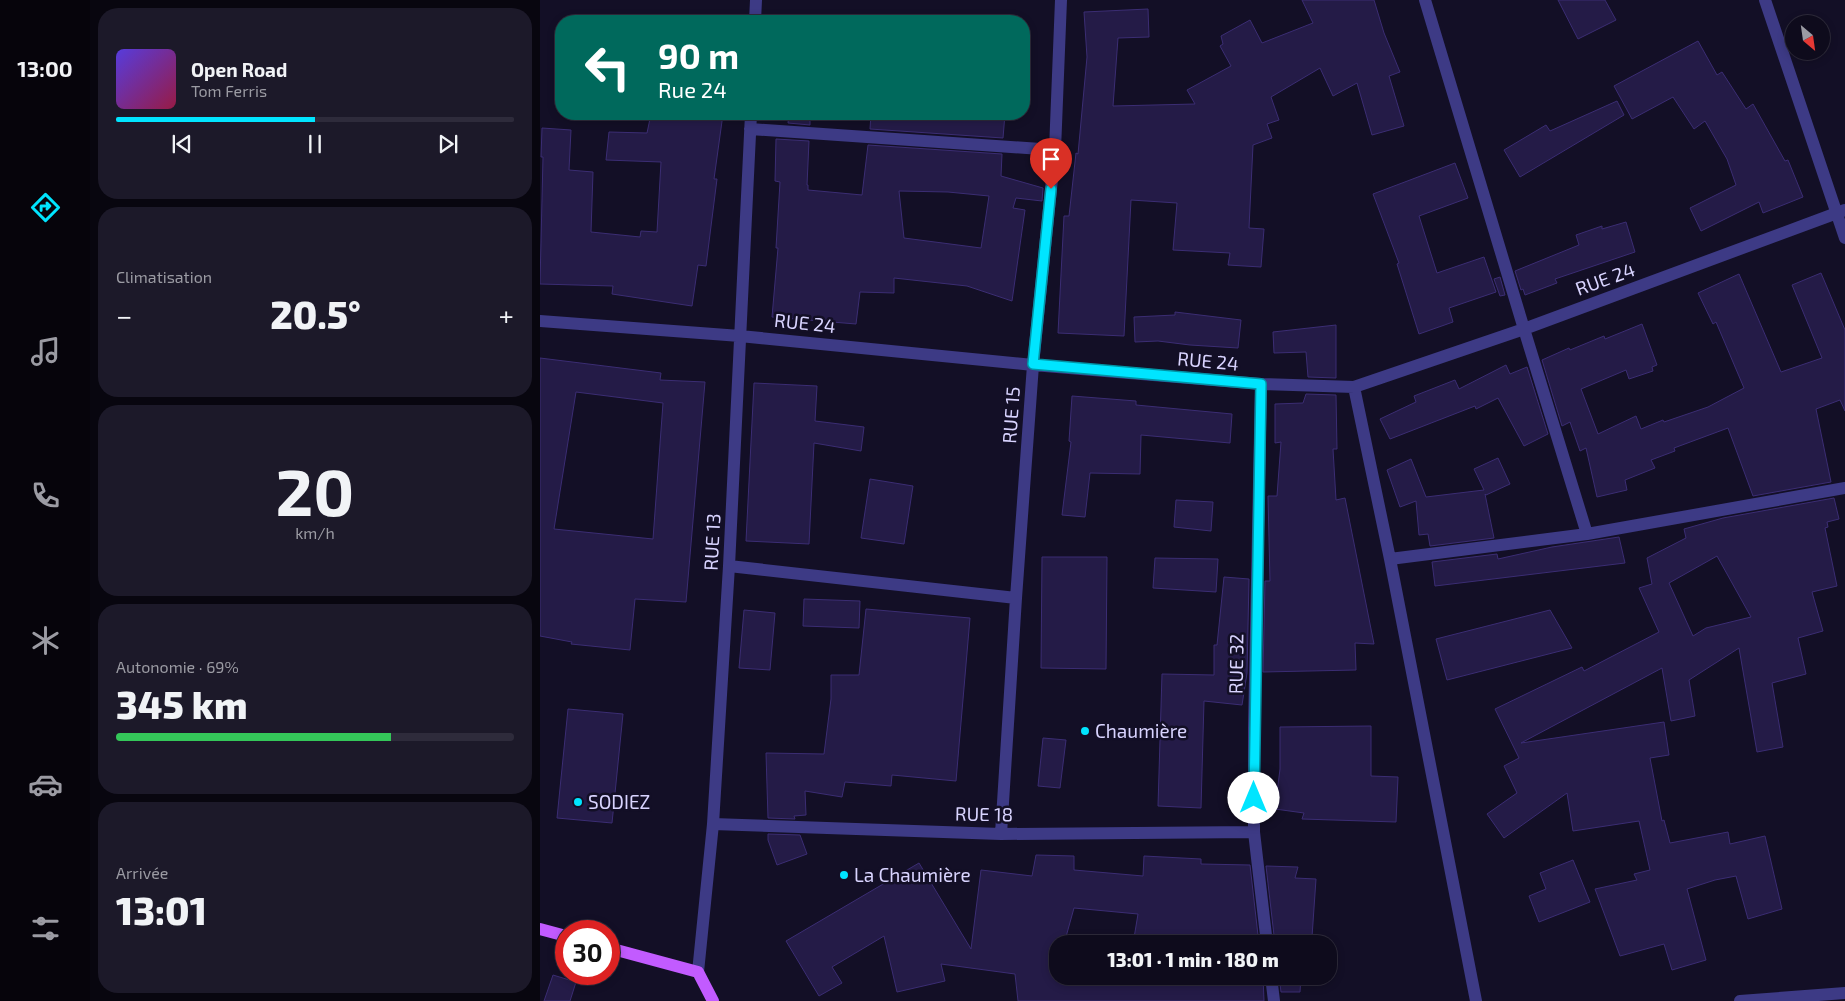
<!DOCTYPE html>
<html lang="fr">
<meta charset="utf-8">
<style>
:root{--surface:#0e0b1c;--page:#1c1929;--text:#f1f3f6;--muted:#9b9ba3;--line:#2e2b3b;--accent:#00e5ff}
body{margin:0;font-family:"Exo 2",sans-serif;background:var(--page);color:var(--text);height:100vh;display:flex;flex-direction:column;font-size:19px;white-space:nowrap}
*{box-sizing:border-box;margin:0}
p{font-size:16px;color:var(--muted)}
.icon{flex:none;width:28px;height:28px;fill:none;stroke:currentColor;stroke-width:2;stroke-linecap:round;stroke-linejoin:round}
.map{position:relative;flex:1;overflow:hidden}
.sheet{display:flex;flex-direction:column;gap:8px;padding:8px;background:#08060f;width:450px}
.sheet>*{flex:none}
.hud{position:absolute;left:15px;top:15px;width:475px;height:105px;border-radius:20px;box-shadow:0 2px 8px #0003,0 0 0 1px var(--line);background:#00695c;color:#fff;overflow:hidden}
.needle{width:32px;rotate:151deg}
.fabs{position:absolute;left:1245px;top:15px;display:grid;gap:10px}
.fabs a{display:grid;place-items:center;width:45px;height:45px;border-radius:50%;background:var(--surface);box-shadow:0 2px 8px #0003,0 0 0 1px var(--line);font-size:25px}
.speed{position:absolute;left:15px;top:920px;display:flex;gap:10px;font-size:25px;font-weight:700;text-align:center}
.speed>*{display:grid;place-content:center;width:65px;height:65px;border-radius:50%;background:var(--surface);box-shadow:0 2px 8px #0003,0 0 0 1px var(--line);line-height:1}
.speed .limit{border:8px solid #d22;background:#fff;color:#111}
.pin{position:absolute;display:grid;place-items:center;width:42px;height:42px;color:#fff;margin:-51px -21px;border-radius:50% 50% 50% 0;rotate:-45deg;box-shadow:0 0 5px #0007}
.pin .icon{rotate:45deg}
.me{position:absolute;width:55px;margin:-28px;rotate:0deg;stroke-linejoin:round;filter:drop-shadow(0 0 4px #0008)}
.turn{display:flex;align-items:center;gap:18px;height:105px;padding:0 20px;font-size:22px}
.turn .icon{width:65px;height:65px;stroke-width:2.5}
.turn b{display:block;font-size:35px;line-height:42px}
.big{font-size:38px;font-weight:800;line-height:1.1}
.sheet .widget{flex:1;display:flex;flex-direction:column;justify-content:center;gap:8px;min-width:0;padding:0 18px;border-radius:20px;background:var(--page)}
.sheet .dial{align-items:center;gap:0}
.dial b{font-size:65px;line-height:1}
.song{display:flex;align-items:center;gap:15px}
.cover{width:60px;height:60px;border-radius:8px;background:linear-gradient(135deg,hsl(250 70% 55%),hsl(340 70% 35%))}
.played{height:5px;border-radius:2px;background:linear-gradient(90deg,var(--accent) 50%,var(--line) 50%)}
.keys{display:flex;justify-content:space-around;direction:ltr}
.heat{display:flex;justify-content:space-between;align-items:center;font-size:28px;direction:ltr}
.charge{height:8px;border-radius:4px;background:linear-gradient(90deg,#34c759 69%,var(--line) 0)}
.trip{position:absolute;left:509px;top:935px;width:288px;height:50px;border-radius:20px;background:var(--surface);box-shadow:0 2px 8px #0003,0 0 0 1px var(--line);font-weight:800;line-height:50px;text-align:center}
main{display:flex;flex:1;min-height:0}
.menu{display:flex;flex-direction:column;width:90px;justify-content:space-around;align-items:center;background:#06040b;color:var(--muted)}
.menu .icon{width:35px;height:35px}
.menu .current{color:var(--accent)}
.menu b{font-size:22px;color:var(--text)}
.map>svg:first-child{display:block}
.building{fill:#241b47;stroke:#3b2d73;fill-rule:evenodd}
.lines{fill:none;stroke-linecap:round;stroke-linejoin:round}
.minor{stroke:#3d3a85;stroke-width:12}
.major{stroke:#c25bff;stroke-width:12}
.route-casing{stroke:#0095a6;stroke-width:12}
.route{stroke:#00e5ff;stroke-width:9}
.poi-dot{fill:#00e5ff;stroke:#130f26;stroke-width:2}
.labels{text-anchor:middle;stroke-width:5;stroke-linejoin:round;paint-order:stroke}
.street-label{font-size:19px;fill:#d9d4ff;stroke:#130f26}
.poi-label{font-size:19px;fill:#d9d4ff;stroke:#130f26;text-anchor:start}
</style>
<main>
<nav class="menu">
<b>13:00</b>
<svg class="icon current" aria-label="directions" viewBox="0 0 24 24"><path d="M12 3l9 9-9 9-9-9zM9 14v-3h6M13 9l2 2-2 2"/></svg>
<svg class="icon" aria-label="music" viewBox="0 0 24 24"><path d="M9 18V5l10-2v13"/><circle cx="6" cy="18" r="3"/><circle cx="16" cy="16" r="3"/></svg>
<svg class="icon" aria-label="phone" viewBox="0 0 24 24"><path d="M5 4h4l2 5-3 2q2 4 5 5l2-3 5 2v4C11 20 4 13 5 4z"/></svg>
<svg class="icon" aria-label="climate" viewBox="0 0 24 24"><path d="M12 3v18M4 7l16 10M4 17L20 7"/></svg>
<svg class="icon" aria-label="car" viewBox="0 0 24 24"><path d="M5 17H2v-5l4-1 3-4h7l3 4 3 1v5h-3M9 17h6M6 11h13"/><circle cx="7" cy="17" r="2"/><circle cx="17" cy="17" r="2"/></svg>
<svg class="icon" aria-label="filters" viewBox="0 0 24 24"><path d="M4 7h16M4 17h16"/><circle cx="9" cy="7" r="2"/><circle cx="15" cy="17" r="2"/></svg>
</nav>
<section class="sheet">
<div class="widget">
<div class="song"><i class="cover"></i><div><b>Open Road</b><p>Tom Ferris</p></div></div>
<div class="played"></div>
<div class="keys"><svg class="icon" aria-label="previous" viewBox="0 0 24 24"><path d="M18 5L8 12l10 7zM5 5v14"/></svg><svg class="icon" aria-label="pause" viewBox="0 0 24 24"><path d="M8 5v14M16 5v14"/></svg><svg class="icon" aria-label="next" viewBox="0 0 24 24"><path d="M6 5l10 7-10 7zM19 5v14"/></svg></div>
</div>
<div class="widget"><p>Climatisation</p>
<div class="heat"><a>−</a><b class="big">20.5°</b><a>+</a></div>
</div>
<div class="widget dial"><b>20</b><p>km/h</p></div>
<div class="widget"><p>Autonomie · 69%</p><b class="big">345 km</b><div class="charge"></div></div>
<div class="widget"><p>Arrivée</p><b class="big">13:01</b></div>
</section>
<div class="map">
<svg width="1305" height="1001" viewBox="0 0 1305 1001">
<rect width="100%" height="100%" fill="#130f26"/>
<path class="building" d="M762,0H834L844,33L860,72L849,76L864,126L832,135L817,83L793,96L780,68L731,97L739,120L727,124L732,138L713,145L709,228L724,229L721,267L688,265L690,253L633,250L637,203L591,200L584,336L518,333L524,216H529L536,153L538,154L547,57L544,12L608,9L609,37L578,38L573,106L655,104L647,90L691,66L680,46L683,44L681,36L710,20L722,43L773,23Z
M1018,0H1065L1076,20L1038,39Z
M1158,41L1177,75L1182,72L1206,109L1213,104L1245,161L1248,160L1263,197L1223,213L1219,202L1161,231L1150,208L1196,185L1187,159L1165,121L1154,129L1133,97L1092,119L1074,86Z
M1077,101L1084,115L980,177L964,150L1006,125L1010,131Z
M111,114H183L174,179H177L166,266L158,265L152,306L72,294L73,286L0,284L3,157H1L2,128L31,130L29,170L53,172L51,232L100,237L101,231L117,232L121,162L66,160L69,132L107,133Z
M249,114H270V125L248,123Z
M331,114H465L463,138L330,129Z
M236,139L269,141L267,185H268V190L322,195L328,145L462,154L461,176L503,188L502,201L476,198L473,208L485,210L472,301L427,286L354,278V293L320,292L316,324L232,317L238,248H236L240,182L235,181ZM359,191L408,192L449,196L441,248L364,238Z
M915,163L928,198L879,216L897,273L944,257L956,292L909,308L913,322L879,334L857,264L859,263L833,194Z
M1086,222L1095,252L1015,279L1017,283L985,295L983,289L981,290L975,271L1039,245L1036,235L1062,226V229Z
M1281,273L1305,330V411L1300,400L1276,409L1291,482L1213,496L1188,428L1134,448L1135,451L1111,460L1115,468L1085,480L1087,490L1057,497L1046,448L1040,451L1030,422L1022,426L1002,360L1029,348L1030,350L1064,336L1065,339L1102,324L1117,365L1112,367L1113,371L1089,379L1086,370L1041,389L1058,434L1096,416L1101,429L1123,420L1124,422L1168,407L1204,388L1176,322L1173,324L1158,293L1199,274L1241,372L1282,358L1252,285Z
M960,277L965,295L960,296L954,279Z
M635,312L701,320L698,348L650,345L618,341L595,342L594,317L635,315Z
M796,325V378L768,377L766,352L734,353L733,332Z
M0,358L121,373L120,380L165,382L146,602L95,599L90,650L31,644L32,642L0,636ZM36,392L123,403L113,539L14,529Z
M966,365L970,374L987,367L1008,434L984,446L958,398L936,409L935,406L850,439L840,419L876,402L874,396L915,380L919,389Z
M214,383L277,386L275,421L324,427L321,451L274,443L269,544L206,541Z
M766,394L796,395L797,449H793L796,500L805,498L834,644L815,643L816,670L723,672L725,581H730L728,496H737L741,442L735,443V404L763,403Z
M532,396L596,401V405L692,414L690,443L601,435L600,474L550,473L545,517L522,515L531,442L529,441Z
M958,458L970,484L946,495L945,494L954,538L890,546L888,534L879,535L876,501L860,507L847,470L871,459L886,497L944,490L934,469Z
M330,479L373,486L364,544L321,538Z
M1294,498L1299,519L1287,522L1288,527L1285,528L1297,586L1272,592L1283,631L1258,638L1266,674L1232,683L1243,747L1217,752L1199,648L1149,680L1155,716L1131,721L1122,668L981,743L1124,722L1129,755L1110,758L1122,821L1124,820L1130,843L1188,832L1190,844L1225,836L1242,909L1208,919L1196,876L1175,880L1147,889L1166,960L1132,970L1124,944L1080,956L1055,889L1097,880L1094,874L1110,870L1099,821L1033,831L1027,793L964,838L947,814L977,793L964,766L979,758L955,709L1042,667L1044,671L1119,632L1099,588L1112,584L1107,558L1146,538L1144,529L1183,518ZM1177,556L1211,617L1166,628L1153,636L1129,583Z
M636,500L673,502L671,531L634,527Z
M1079,537L1085,563L895,586L892,562L957,554L958,559L1012,547Z
M502,557H567L566,669L501,668Z
M615,558L678,559L676,592L613,588Z
M684,577L709,579L707,673L702,705L664,701L661,808L618,806L622,674L674,675V645H677Z
M264,599L320,601L319,628L263,626Z
M326,609L430,618L416,781L352,775L351,786L305,782L302,797L265,791L266,815L254,816L255,819L228,818L226,753L284,754L291,699V675H319Z
M204,610L235,613L230,670L199,668Z
M1010,610L1032,648L907,680L896,639Z
M28,709L83,714L72,823L17,818Z
M831,726V776L858,777L856,822L762,819L764,813L735,809L740,769V727Z
M503,738L526,740L520,788L498,786Z
M228,834L260,835L267,854L237,865L228,840Z
M496,855L534,856V870L603,876L604,856L661,859V864L710,865L719,944H593L598,914L534,908L524,944H518V965L514,976H723L724,1001H478L475,974L401,964L405,981L357,992L344,936L292,967L302,983L279,996L246,941L379,863L431,949L441,870L492,876Z
M1033,860L1050,902L999,922L989,896L1006,889L1000,873Z
M726,866L758,867L755,878L776,879L772,937H768V944H735Z
M13,975L36,982L30,1001H4Z
M739,976H761L760,992H741Z"/>
<g class="lines">
<path class="minor" d="M885,0L984,329L1047,534
M1225,0L1305,238
M215,21L216,0
M210,129L515,150
M0,321L200,336L493,365L721,384L814,387L984,329L1305,210
M721,384L714,728V832L727,944
M814,387L850,559L936,1001
M850,559L1047,534L1305,488
M189,566L476,598
M173,824L461,834L714,832
M461,834L476,598L493,365L515,150L521,0
M158,972L173,824L189,566L211,114
M731,976L734,1001
M1200,1001L1305,993"/>
<path class="major" d="M0,929L26,936
M69,948L158,972L173,1001"/>
</g>
<g class="lines">
<g class="route-casing">
<path id="route" d="M511,189L493,364L721,384L714,798"/>
</g>
<use href="#route" class="route"/>
</g>
<g class="poi-dot">
<circle cx="545" cy="731" r="5"/>
<circle cx="38" cy="802" r="5"/>
<circle cx="304" cy="875" r="5"/>
</g>
<g class="labels">
<g class="street-label">
<text transform="translate(1065 279) rotate(-20)" y="7">RUE 24</text>
<text transform="translate(265 323) rotate(6)" y="7">RUE 24</text>
<text transform="translate(668 361) rotate(5)" y="7">RUE 24</text>
<text transform="translate(471 415) rotate(-86)" y="7">RUE 15</text>
<text transform="translate(172 542) rotate(-87)" y="7">RUE 13</text>
<text transform="translate(696 664) rotate(-89)" y="7">RUE 32</text>
<text transform="translate(444 814) rotate(1)" y="7">RUE 18</text>
</g>
<g class="poi-label">
<text x="555" y="738">Chaumière</text>
<text x="48" y="809">SODIEZ</text>
<text x="314" y="882">La Chaumière</text>
</g>
</g>
</svg>
<div class="fabs">
<a><svg class="needle" viewBox="-14 -14 28 28"><path d="M0-13l5 13h-10z" fill="#e53935"/><path d="M0 13l5-13h-10z" fill="#9b9ba3"/></svg></a>
</div>
<div class="speed"><div class="limit">30</div></div>
<div class="pin" style="left:511px;top:189px;background:#d93025"><svg class="icon" aria-label="arrive" viewBox="0 0 24 24"><path d="M6 21V4h12l-3 4 3 4H6"/></svg></div>
<svg class="me" style="left:714px;top:798px" viewBox="-20 -20 40 40"><circle r="19" fill="#fff"/><path d="M0-13L10 11 0 6-10 11z" fill="#00e5ff"/></svg>
<div class="trip">13:01 · 1 min · 180 m</div>
<div class="hud">
<div class="turn"><svg class="icon" aria-label="left" viewBox="0 0 24 24"><path d="M17 20v-9H6M10 6l-5 5 5 5"/></svg><div><b>90 m</b>Rue 24</div></div>
</div>
</div>
</main>
